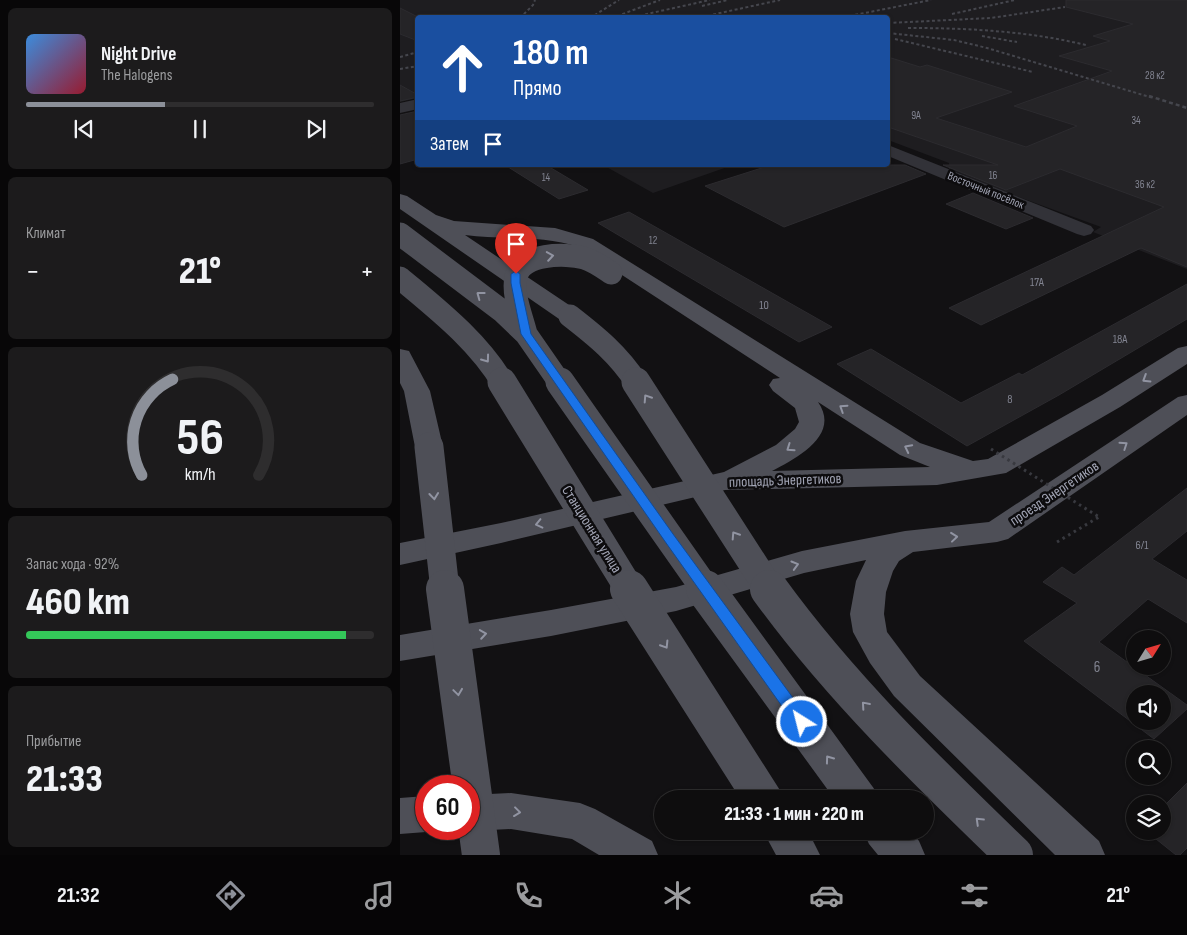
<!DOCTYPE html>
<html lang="ru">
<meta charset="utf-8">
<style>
:root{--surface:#0e0d0e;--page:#1c1b1c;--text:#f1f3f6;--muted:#9b9c9e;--line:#2e2d2e;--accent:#8c9099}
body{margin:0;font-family:"Sofia Sans Condensed",sans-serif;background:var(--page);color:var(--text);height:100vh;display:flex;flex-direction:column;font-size:19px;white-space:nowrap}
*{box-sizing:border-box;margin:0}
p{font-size:16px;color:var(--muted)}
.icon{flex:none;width:28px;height:28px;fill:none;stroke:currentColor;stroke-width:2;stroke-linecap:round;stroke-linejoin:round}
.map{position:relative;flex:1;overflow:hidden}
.sheet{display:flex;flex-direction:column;gap:8px;padding:8px;background:#080708;width:400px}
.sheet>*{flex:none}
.hud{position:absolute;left:15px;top:15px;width:475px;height:152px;border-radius:5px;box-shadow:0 1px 4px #0004,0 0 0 1px var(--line);background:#1a4fa0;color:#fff;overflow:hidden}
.needle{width:32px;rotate:53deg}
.controls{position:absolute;left:726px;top:630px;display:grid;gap:10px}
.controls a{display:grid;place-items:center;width:45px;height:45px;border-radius:50%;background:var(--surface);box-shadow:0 1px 4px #0004,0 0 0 1px var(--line);font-size:25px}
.speed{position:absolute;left:15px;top:775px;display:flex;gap:10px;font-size:25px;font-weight:700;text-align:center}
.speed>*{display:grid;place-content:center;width:65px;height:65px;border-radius:50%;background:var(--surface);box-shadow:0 1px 4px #0004,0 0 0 1px var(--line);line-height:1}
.speed .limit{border:8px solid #d22;background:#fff;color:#111}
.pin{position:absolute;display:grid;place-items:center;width:42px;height:42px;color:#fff;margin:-51px -21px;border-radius:50% 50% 50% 0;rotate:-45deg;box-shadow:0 0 5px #0007}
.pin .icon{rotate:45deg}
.me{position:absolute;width:55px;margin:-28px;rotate:324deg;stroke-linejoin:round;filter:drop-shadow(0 0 4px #0008)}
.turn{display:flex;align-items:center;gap:18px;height:105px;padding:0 15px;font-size:22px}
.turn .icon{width:65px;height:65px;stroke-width:2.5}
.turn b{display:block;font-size:35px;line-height:42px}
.then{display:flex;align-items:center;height:48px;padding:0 15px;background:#0003;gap:10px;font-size:19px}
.big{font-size:38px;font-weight:800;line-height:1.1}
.sheet .widget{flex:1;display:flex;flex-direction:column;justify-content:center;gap:8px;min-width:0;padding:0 18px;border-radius:8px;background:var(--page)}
.sheet .dial{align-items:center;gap:0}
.dial svg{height:130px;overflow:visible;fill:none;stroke:var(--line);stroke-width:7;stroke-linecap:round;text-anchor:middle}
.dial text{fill:var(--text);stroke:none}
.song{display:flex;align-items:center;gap:15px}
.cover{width:60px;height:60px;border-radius:8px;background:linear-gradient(135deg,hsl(210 70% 55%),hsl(350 70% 35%))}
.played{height:5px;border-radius:2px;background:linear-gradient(90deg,var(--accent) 40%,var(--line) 40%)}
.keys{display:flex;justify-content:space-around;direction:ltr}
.heat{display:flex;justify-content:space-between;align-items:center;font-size:28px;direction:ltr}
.charge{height:8px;border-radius:4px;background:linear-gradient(90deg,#34c759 92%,var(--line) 0)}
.trip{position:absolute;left:254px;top:790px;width:280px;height:50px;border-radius:25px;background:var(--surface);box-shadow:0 1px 4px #0004,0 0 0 1px var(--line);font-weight:800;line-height:50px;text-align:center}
.menu{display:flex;height:80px;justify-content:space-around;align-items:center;background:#060506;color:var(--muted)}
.menu .icon{width:35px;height:35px}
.menu .on{color:var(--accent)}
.menu b{font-size:22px;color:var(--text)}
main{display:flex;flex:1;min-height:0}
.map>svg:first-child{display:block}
.built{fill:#1e1d20}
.building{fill:#252427;stroke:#2c2b2f;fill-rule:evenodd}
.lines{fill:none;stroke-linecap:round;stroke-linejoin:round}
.path{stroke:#38393f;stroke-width:3;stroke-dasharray:2.5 4;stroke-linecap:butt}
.street{fill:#323238;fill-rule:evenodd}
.primary{fill:#4e4f57;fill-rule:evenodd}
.rail-far1{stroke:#45464d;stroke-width:2;stroke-dasharray:3 2.5;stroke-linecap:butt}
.rail{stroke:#45464d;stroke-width:2.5;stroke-dasharray:4 3;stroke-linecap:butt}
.path-bridge{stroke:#38393f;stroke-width:3;stroke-dasharray:2.5 4;stroke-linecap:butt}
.primary-bridge-far2{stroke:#4e4f57;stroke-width:23}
.primary-bridge-far1{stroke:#4e4f57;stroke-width:29}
.primary-bridge{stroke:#4e4f57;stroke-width:38}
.oneway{stroke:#9194a2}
.route{fill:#1a73e8;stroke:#114b97}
.labels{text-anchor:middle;stroke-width:5;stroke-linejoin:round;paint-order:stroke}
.far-number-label{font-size:11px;fill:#828491}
.far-street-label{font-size:12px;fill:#a2a5b5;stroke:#0d0c0e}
.number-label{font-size:12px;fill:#828491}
.street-label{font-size:15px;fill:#a2a5b5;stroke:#0d0c0e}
.near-number-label{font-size:15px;fill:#828491}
</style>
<main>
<section class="sheet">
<div class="widget">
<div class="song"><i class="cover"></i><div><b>Night Drive</b><p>The Halogens</p></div></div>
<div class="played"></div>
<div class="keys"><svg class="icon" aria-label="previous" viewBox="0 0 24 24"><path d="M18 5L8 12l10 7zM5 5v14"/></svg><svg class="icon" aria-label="pause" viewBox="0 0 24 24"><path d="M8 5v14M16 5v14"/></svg><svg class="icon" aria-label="next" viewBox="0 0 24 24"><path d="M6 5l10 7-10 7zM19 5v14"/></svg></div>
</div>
<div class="widget"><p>Климат</p>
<div class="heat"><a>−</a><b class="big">21°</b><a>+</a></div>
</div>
<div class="widget dial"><svg viewBox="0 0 100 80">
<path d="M14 69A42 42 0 1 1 86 69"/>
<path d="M14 69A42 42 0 0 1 33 10" stroke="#8c9099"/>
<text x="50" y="56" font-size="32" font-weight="700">56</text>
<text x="50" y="72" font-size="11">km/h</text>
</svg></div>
<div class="widget"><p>Запас хода · 92%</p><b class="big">460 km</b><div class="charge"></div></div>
<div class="widget"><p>Прибытие</p><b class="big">21:33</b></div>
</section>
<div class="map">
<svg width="787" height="855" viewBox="0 0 787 855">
<rect width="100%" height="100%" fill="#121113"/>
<path class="built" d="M0,0H787V269L693,232L701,227L605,192L549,169V163L488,140V18H18L17,98L0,102Z
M203,165H333L253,193Z"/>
<path class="building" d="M666,0H787V267L741,248L581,325L549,308L764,207L660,169L606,190L543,165H598L488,127V57L520,67L527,65L612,92L536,118L626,147L677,126L614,106L712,71L659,56L710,41L693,36L733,24L666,7Z
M0,8L18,17V41L0,34Z
M0,85L18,95V97L0,101Z
M18,111V159L0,164V115Z
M105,165H146L188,190L159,199Z
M371,165H505L526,174L384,227L305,186Z
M573,193L633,218L606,229L546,204Z
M229,212L342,276L432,327L399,342L198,223Z
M787,284V319L659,395L567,446L437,364L471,349L561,403L619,373L622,375Z
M787,488V531L752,559L787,580V623L748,599L699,642L787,705V709L754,739L624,641L677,603L643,582L662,567L674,575ZM735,694H762V721H735Z
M787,783V848L780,855H776L746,831H762V808Z"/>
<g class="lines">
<path class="path" d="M657,542L699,517"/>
<path class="street" d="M18,99V109L0,113V103Z
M488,145L691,226L694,230L691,234L684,236L677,234L488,156Z"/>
<path class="primary" d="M0,194L7,196L36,215L54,221L155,228L193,239L520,443L573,461L588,459L702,395L778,348L787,346V364L720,407L606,473L537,485L325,490L101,543L0,565V543L101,523L324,472L376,445L395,429L399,422L395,408L373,391L369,385L373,379L380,378L179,247C142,235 103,240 65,235L178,311L182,316L178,321L170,323L162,321L0,209ZM418,402L500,455L530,467L372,471C397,458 441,435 418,402Z
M0,349L9,351L30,391L43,447L39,453L29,455L19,453L15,447L4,391L0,383Z
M787,395V415L608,539L597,542L513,552L499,561L493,571L486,592L484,614L487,632L520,676L699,841L705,855H655L494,696L470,663L453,632L450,614L456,581L466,560L404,573L276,611L151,636L0,661V635L151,610L276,587L402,551L505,531L589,522L778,397Z
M111,793L180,803L195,809L252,841L258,855H199L172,839L111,829L69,831L62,829H69V795Z
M26,796V829H36L26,832L0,834V798Z
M363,831H408L420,855H376Z
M463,831H511L519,841L525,855H478L469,844Z"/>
<path class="rail-far1" d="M302,6L328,0
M552,14L615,0
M120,18L133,5L135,0
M190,18L219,0
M212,18L260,0
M229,18L310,0
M297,18L380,0
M439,18L531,0
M488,23L591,18L665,7
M508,28C568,28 627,31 686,45
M488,33L554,40L587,48L753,98
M582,36L617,42
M495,39L633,72
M0,57L18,52
M0,69L18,66"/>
<path class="rail" d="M749,96L787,108"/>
<path class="path-bridge" d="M591,449L699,517"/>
<path class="primary-bridge-far2" d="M0,234L102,311L126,334L160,383
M0,278C38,310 77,340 103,383
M170,316C197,337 218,354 237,383
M126,334C122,317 112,295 116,277C121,253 166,253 184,258C194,261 202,267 211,273"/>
<path class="primary-bridge-far1" d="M102,382L230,590
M160,382L306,590
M236,382L370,590
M29,447L45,590"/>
<path class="primary-bridge" d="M45,589L81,855
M229,589L363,799
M305,589L458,799
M369,589C440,687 527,771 614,855"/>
</g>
<defs><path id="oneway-chevron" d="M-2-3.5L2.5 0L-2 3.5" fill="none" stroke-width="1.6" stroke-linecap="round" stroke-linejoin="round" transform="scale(1.25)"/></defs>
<g class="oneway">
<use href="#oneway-chevron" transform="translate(150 256) rotate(-9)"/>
<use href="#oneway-chevron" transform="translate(80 295) rotate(-143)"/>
<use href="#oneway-chevron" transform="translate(86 359) rotate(54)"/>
<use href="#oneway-chevron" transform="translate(746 379) rotate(148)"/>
<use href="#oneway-chevron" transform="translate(247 398) rotate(-123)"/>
<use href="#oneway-chevron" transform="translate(443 408) rotate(-147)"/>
<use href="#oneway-chevron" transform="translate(724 445) rotate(-34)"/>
<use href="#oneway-chevron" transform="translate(390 448) rotate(145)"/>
<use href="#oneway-chevron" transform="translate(508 448) rotate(-153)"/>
<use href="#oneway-chevron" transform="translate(34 496) rotate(84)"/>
<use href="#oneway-chevron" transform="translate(139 524) rotate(167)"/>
<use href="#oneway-chevron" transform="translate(335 535) rotate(-123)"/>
<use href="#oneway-chevron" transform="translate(554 537) rotate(-6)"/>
<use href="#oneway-chevron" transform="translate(395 565) rotate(-16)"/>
<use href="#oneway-chevron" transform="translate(83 634) rotate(-9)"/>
<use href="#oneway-chevron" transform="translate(265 645) rotate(58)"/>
<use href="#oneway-chevron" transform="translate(58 692) rotate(82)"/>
<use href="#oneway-chevron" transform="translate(465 705) rotate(-131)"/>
<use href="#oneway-chevron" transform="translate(429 759) rotate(-126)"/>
<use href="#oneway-chevron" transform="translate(117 812) rotate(7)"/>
<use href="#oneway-chevron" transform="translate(579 821) rotate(-136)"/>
</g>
<path class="route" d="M116,271L120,274V283L131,334L273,534L407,717L410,722L407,726L402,728L396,726L264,540L121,334L111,283V274Z"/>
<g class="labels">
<g class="far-number-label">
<text x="755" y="79">28 к2</text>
<text x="516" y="119">9А</text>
<text x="736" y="124">34</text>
<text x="593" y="179">16</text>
<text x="146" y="181">14</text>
<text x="745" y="188">36 к2</text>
<text x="253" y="244">12</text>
</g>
<g class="far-street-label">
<text transform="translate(586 190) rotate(22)" y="4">Восточный посёлок</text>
</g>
<g class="number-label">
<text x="637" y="286">17А</text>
<text x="364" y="309">10</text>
<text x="720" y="343">18А</text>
<text x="610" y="403">8</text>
<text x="742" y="549">6/1</text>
</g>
<g class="street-label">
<text transform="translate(385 480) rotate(-2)" y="5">площадь Энергетиков</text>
<text transform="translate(654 493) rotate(-34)" y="5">проезд Энергетиков</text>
<text transform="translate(192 529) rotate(58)" y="5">Станционная улица</text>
</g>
<g class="near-number-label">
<text x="697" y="672">6</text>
</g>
</g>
</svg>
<div class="controls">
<a><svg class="needle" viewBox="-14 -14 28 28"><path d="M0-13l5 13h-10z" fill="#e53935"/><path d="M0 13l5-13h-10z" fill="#9b9c9e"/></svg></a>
<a><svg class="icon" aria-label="sound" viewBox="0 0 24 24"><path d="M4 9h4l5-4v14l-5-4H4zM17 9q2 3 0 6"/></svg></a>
<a><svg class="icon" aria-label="search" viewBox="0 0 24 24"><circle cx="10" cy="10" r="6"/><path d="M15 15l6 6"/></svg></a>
<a><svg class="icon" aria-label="layers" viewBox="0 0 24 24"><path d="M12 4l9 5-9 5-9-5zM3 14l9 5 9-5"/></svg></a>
</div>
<div class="speed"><div class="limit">60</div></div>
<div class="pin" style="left:116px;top:274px;background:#d93025"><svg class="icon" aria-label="arrive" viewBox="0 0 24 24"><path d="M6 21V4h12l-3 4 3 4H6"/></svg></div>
<svg class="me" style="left:402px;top:722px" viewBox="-20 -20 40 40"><circle r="17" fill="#1a73e8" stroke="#fff" stroke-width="3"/><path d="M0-11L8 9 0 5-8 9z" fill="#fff"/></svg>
<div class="trip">21:33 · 1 мин · 220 m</div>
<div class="hud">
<div class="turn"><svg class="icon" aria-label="ahead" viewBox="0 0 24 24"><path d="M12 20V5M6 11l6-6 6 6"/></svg><div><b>180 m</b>Прямо</div></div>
<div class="then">Затем<svg class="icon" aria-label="arrive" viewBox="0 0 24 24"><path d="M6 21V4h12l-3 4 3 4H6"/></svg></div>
</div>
</div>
</main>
<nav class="menu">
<b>21:32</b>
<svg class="icon on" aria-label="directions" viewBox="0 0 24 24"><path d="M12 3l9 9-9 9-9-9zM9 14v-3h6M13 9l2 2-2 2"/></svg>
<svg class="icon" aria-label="music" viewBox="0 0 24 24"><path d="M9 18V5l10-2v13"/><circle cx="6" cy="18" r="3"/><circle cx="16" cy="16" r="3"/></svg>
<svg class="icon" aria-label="phone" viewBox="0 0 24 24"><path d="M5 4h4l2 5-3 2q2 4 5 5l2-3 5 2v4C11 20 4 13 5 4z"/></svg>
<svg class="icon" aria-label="climate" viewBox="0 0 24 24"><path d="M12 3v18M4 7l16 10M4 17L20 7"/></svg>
<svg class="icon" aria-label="car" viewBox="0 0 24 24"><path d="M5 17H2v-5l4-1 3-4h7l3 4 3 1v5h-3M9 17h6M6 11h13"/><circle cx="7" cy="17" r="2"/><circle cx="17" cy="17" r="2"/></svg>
<svg class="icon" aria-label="filters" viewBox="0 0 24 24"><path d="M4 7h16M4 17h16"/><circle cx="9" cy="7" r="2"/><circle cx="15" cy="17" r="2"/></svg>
<b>21°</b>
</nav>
